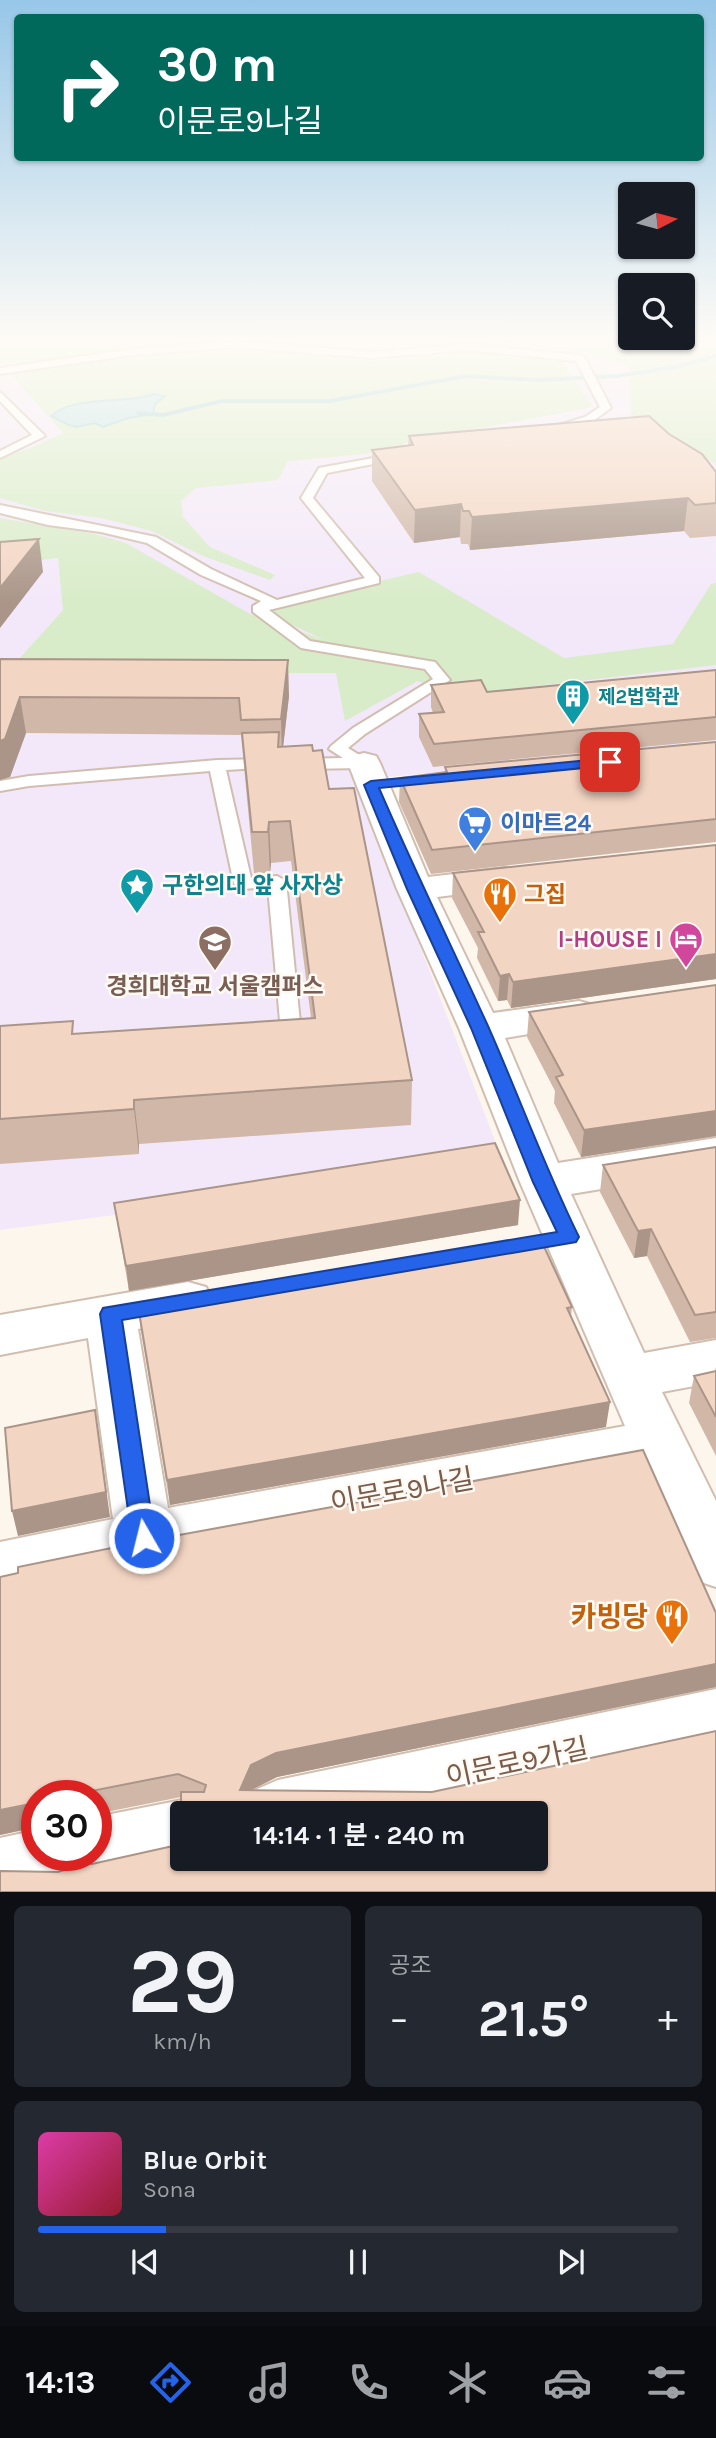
<!DOCTYPE html>
<html lang="ko">
<meta charset="utf-8">
<style>
:root{--surface:#171b24;--page:#242831;--text:#f1f3f6;--muted:#9ea1a6;--line:#363941;--accent:#2563eb}
body{margin:0;font-family:Karla,"Noto Sans KR",sans-serif;background:var(--page);color:var(--text);height:100vh;display:flex;flex-direction:column;font-size:26px;white-space:nowrap}
*{box-sizing:border-box;margin:0}
p{font-size:23px;color:var(--muted)}
.icon{flex:none;width:38px;height:38px;fill:none;stroke:currentColor;stroke-width:2;stroke-linecap:round;stroke-linejoin:round}
.map{position:relative;height:1892px;overflow:hidden}
.sheet{display:flex;flex-direction:column;gap:14px;padding:14px;background:#0d0f14;flex:1}
.sheet>*{flex:none}
.hud{position:absolute;left:14px;top:14px;width:690px;height:147px;border-radius:7px;box-shadow:0 2px 5px #0004;background:#00695c;color:#fff;overflow:hidden}
.needle{width:46px;rotate:84deg}
.fabs{position:absolute;left:618px;top:182px;display:grid;gap:14px}
.fabs a{display:grid;place-items:center;width:77px;height:77px;border-radius:7px;background:var(--surface);box-shadow:0 2px 5px #0004;font-size:35px}
.speed{position:absolute;left:21px;top:1780px;display:flex;gap:14px;font-size:35px;font-weight:700;text-align:center}
.speed>*{display:grid;place-content:center;width:91px;height:91px;border-radius:50%;background:var(--surface);box-shadow:0 2px 5px #0004;line-height:1}
.speed .limit{border:10px solid #d22;background:#fff;color:#111}
.pin{position:absolute;display:grid;place-items:center;width:60px;height:60px;color:#fff;margin:-30px;border-radius:14px;box-shadow:0 4px 10px #0006}
.me{position:absolute;width:77px;margin:-38px;rotate:352deg;stroke-linejoin:round;filter:drop-shadow(0 0 5px #0008)}
.turn{display:flex;align-items:center;gap:24px;height:147px;padding:0 28px;font-size:32px}
.turn .icon{width:91px;height:91px;stroke-width:2.5}
.turn b{display:block;font-size:49px;line-height:60px}
.big{font-size:52px;font-weight:700;line-height:1.1}
.sheet .widget{flex:1;display:flex;flex-direction:column;justify-content:center;gap:10px;min-width:0;padding:0 24px;border-radius:10px;background:var(--page)}
.sheet .dial{align-items:center;gap:0}
.dial b{font-size:91px;line-height:1}
.song{display:flex;align-items:center;gap:21px}
.cover{width:84px;height:84px;border-radius:10px;background:linear-gradient(135deg,hsl(320 70% 55%),hsl(350 70% 35%))}
.played{height:7px;border-radius:4px;background:linear-gradient(90deg,var(--accent) 20%,var(--line) 20%)}
.keys{display:flex;justify-content:space-around;direction:ltr}
.heat{display:flex;justify-content:space-between;align-items:center;font-size:38px;direction:ltr}
.sheet .tiles{flex:1;display:grid;gap:14px;grid-template-columns:1fr 1fr}
.widget:last-child{grid-column:span 2}
.trip{position:absolute;left:170px;top:1801px;width:378px;height:70px;border-radius:7px;background:var(--surface);box-shadow:0 2px 5px #0004;font-weight:700;line-height:70px;text-align:center}
.tab-bar{display:flex;height:112px;justify-content:space-around;align-items:center;background:#090b0e;color:var(--muted)}
.tab-bar .icon{width:49px;height:49px}
.tab-bar .active{color:var(--accent)}
.tab-bar b{font-size:32px;color:var(--text)}
.map>svg:first-child{display:block}
.education{fill:#f3e8fa}
.green{fill:#d8ecc9}
.water{fill:#bfe3e8;stroke:#a5d3da;stroke-width:2}
.lines{fill:none;stroke-linecap:round;stroke-linejoin:round}
.stream{fill:#a5d3da;fill-rule:evenodd}
.service-casing{stroke:#d1beb0;stroke-width:4}
.minor-casing{stroke:#d1beb0;stroke-width:4}
.service{fill:#fff;fill-rule:evenodd}
.minor{fill:#fff;fill-rule:evenodd}
.wall{fill:#d1b7a8}
.shaded-wall{fill:#aa9588}
.building{fill:#f3d5c3;stroke:#aa9588;stroke-width:2}
.route{fill:#2563eb;stroke:#184099;stroke-width:2}
.labels{text-anchor:middle;stroke-width:5;stroke-linejoin:round;paint-order:stroke}
.far-culture-label{font-size:19px;font-weight:bold;fill:#0d838f;stroke:#fffaf3;text-anchor:start}
.shop-label{font-size:23px;font-weight:bold;fill:#366cbe;stroke:#fffaf3;text-anchor:start}
.culture-label{font-size:23px;font-weight:bold;fill:#0d838f;stroke:#fffaf3;text-anchor:start}
.food-label{font-size:23px;font-weight:bold;fill:#c56008;stroke:#fffaf3;text-anchor:start}
.hotel-label{font-size:23px;font-weight:bold;fill:#b23c85;stroke:#fffaf3;text-anchor:end}
.education-label{font-size:23px;font-weight:bold;fill:#785e54;stroke:#fffaf3}
.near-street-label{font-size:28px;fill:#7a5c4d;stroke:#fffaf3}
.near-food-label{font-size:28px;font-weight:bold;fill:#c56008;stroke:#fffaf3;text-anchor:end}
</style>
<div class="map">
<svg width="716" height="1892" viewBox="0 0 716 1892">
<rect width="100%" height="100%" fill="#fdf6ec"/>
<path class="education" d="M0,339H716V746L356,780L504,1164L0,1230Z"/>
<path class="green" d="M0,339H457L373,346L235,339L143,345L75,358L0,363Z
M469,339H716V464L631,424L630,366L572,349Z
M231,349L374,361L471,352L561,361L593,407L406,442L397,451L288,461L278,480L196,488L181,501L183,517L210,547L275,575L270,580L203,556L152,531L101,518L45,511L0,498V457L29,449L63,433L10,373L100,360Z
M0,518L95,534L126,543L250,614L324,640L258,609L419,572L564,658L673,644L711,584L716,583V665L453,696L418,681L345,721L336,673H0L19,659L63,610L58,558L0,565Z"/>
<path class="water" d="M154,394L165,396L155,404L153,414L128,418L103,427L95,423L76,427L69,425L51,416C77,394 123,405 154,394Z"/>
<g class="lines">
<path class="stream" d="M716,354V358L677,369L617,378L539,382L466,378L330,403H222L163,417L138,415L135,413L138,411L163,413L222,399H330L466,374L539,378L617,374L676,365Z"/>
<g class="service-casing">
<path id="service" d="M237,341L372,352L468,344L580,355L585,358L611,408L593,421L552,431V427L585,417L600,407L576,361L468,350L372,358L237,347L133,355L0,374V368L133,349Z
M0,392L45,436L0,458V451L32,435L0,401Z
M395,454L399,455V459L327,473L313,498L379,577V583L269,610L310,641L435,662L450,680L365,734L348,748L372,763L370,766L364,768L301,769L293,764L301,759L343,758L329,749L331,746L353,728L433,679L425,669L301,648L253,612V606L261,601L201,575L147,543L101,532L48,525L0,513V505L156,537L211,569L277,600L365,578L301,498L319,468Z
M271,759L279,764L277,767L226,770L251,878L277,876L286,881L302,1043L299,1048H285L282,1043L268,887L243,889L234,884L210,771L29,786L0,791V781L29,776L217,760Z"/>
</g>
<g class="minor-casing">
<path id="minor" d="M364,753L376,756L380,763L428,877L505,868L518,871L523,879L518,887L437,897L493,1013L579,1001L593,1005L599,1014L593,1023L505,1038L558,1163L716,1138V1170L571,1194L644,1353L716,1340V1382L662,1392L716,1501V1587L695,1580L645,1469L144,1564L0,1594V1542L113,1519L88,1338L0,1355V1315L188,1282L206,1287L213,1301L206,1315L138,1329L168,1508L625,1426L520,1182L459,1028L397,889L348,763L352,756Z
M716,1689V1751L430,1813H245L255,1790L278,1780Z
M182,1800L206,1809L207,1813H182V1858H201L182,1866L96,1885L92,1883L64,1892H0V1838L37,1830V1855H96V1817Z"/>
</g>
<use href="#service" class="service"/>
<use href="#minor" class="minor"/>
</g>
<path class="wall" d="M669,434L716,472V536L690,538L684,531L470,550L468,544H461L460,537L414,543L372,481V450L408,445L409,436Z
M0,659L289,696L283,747L313,751L329,789L412,1080L411,1125L139,1144V1154L0,1164V1026L74,1034L311,1018L291,861L271,863L270,873H254L241,735L26,733L10,777Z
M716,670V740L433,767L419,737V714L433,713L431,707V685L487,692Z
M716,742V842L431,874L399,802L400,778L445,772V767Z
M716,845V979L511,1008L507,1000L498,1001L477,958L478,948L452,898L453,873Z
M716,985V1136L581,1157L554,1103L555,1091L527,1037L529,1012Z
M716,1147V1338L690,1342L647,1256L634,1258L600,1192L603,1165Z
M114,1203L518,1225L129,1291Z
M138,1306L572,1307L571,1316L606,1427L170,1505L141,1331Z
M716,1367V1456L689,1403L694,1376L715,1371Z
M643,1450L716,1613V1687L277,1777L252,1790L432,1792L716,1731V1892H0V1871L58,1872L87,1863L92,1864L182,1844V1858H536V1813H182V1837L181,1797L96,1814V1796H37V1841L34,1828L0,1835V1577L18,1573V1567L141,1542Z"/>
<path class="shaded-wall" d="M688,498L684,531L470,550L472,517Z
M461,504L460,537L414,543L415,510Z
M39,539L43,572L0,628V588Z
M288,660L289,696L282,756L281,719Z
M20,697L26,733L10,777L0,780V741Z
M269,822L271,863L270,873L268,832Z
M716,954V979L511,1008L513,982Z
M509,974L507,1000L498,1001L500,976Z
M134,1100L139,1144V1154L134,1109Z
M716,1111V1136L581,1157L584,1130Z
M520,1200L518,1225L129,1291L126,1266Z
M651,1229L647,1256L634,1258L638,1231Z
M610,1402L606,1427L170,1505L167,1480Z
M99,1436L110,1517L18,1536L12,1511Z
M716,1664V1687L277,1777L253,1789L242,1813L240,1790L251,1765L276,1753Z
M30,1804L36,1827L0,1835V1810Z"/>
<path class="building" d="M649,416L669,434L702,454L716,472V503L695,505L688,498L472,517L469,511H463L461,504L415,510L372,450L413,445L409,436Z
M39,539L0,588V542Z
M0,659L288,660L281,719L241,720L239,698L20,697L5,739L0,741Z
M716,670V717L434,744L419,714L444,712L431,685L481,680L487,692Z
M279,732L278,747L312,745L313,751L322,750L329,789L354,788L412,1080L134,1100V1109L0,1119V1026L73,1021L72,1034L315,1018L290,821L269,822L268,832H252L242,733Z
M716,742V819L432,850L400,778L447,772L445,767Z
M716,845V954L513,982L509,974L500,976L478,932H484L453,873Z
M716,985V1111L584,1130L556,1077L563,1075L529,1012Z
M495,1143L520,1200L126,1266L114,1203Z
M716,1147V1312L695,1315L651,1229L638,1231L603,1165Z
M540,1238L572,1307L567,1308L610,1402L167,1480L138,1306Z
M716,1371V1417L694,1376Z
M95,1410L106,1492L12,1511L5,1428Z
M643,1450L716,1613V1664L276,1753L251,1765L240,1790L432,1792L716,1731V1892H0V1871L58,1872L87,1863L92,1864L182,1844V1858H536V1813H182L181,1832V1792H204L206,1785L178,1774L91,1791L90,1796H37V1829H34V1806L30,1804L0,1810V1577L18,1573V1567L141,1542Z"/>
<linearGradient id="sky" x2="0" y2="1"><stop stop-color="#97c7e8"/><stop offset="0.56" stop-color="#fefbf6"/><stop offset="1" stop-color="#fefbf6" stop-opacity="0"/></linearGradient>
<rect width="716" height="604" fill="url(#sky)"/>
<path class="route" d="M610,758L616,762L614,765L379,788C414,869 452,947 488,1026C519,1096 545,1168 579,1237L576,1242L122,1320L155,1538L152,1545L144,1548L135,1545L132,1538L100,1314L103,1308L557,1232L533,1182L471,1028L407,889L364,785L371,781Z"/>
<defs>
<g id="building-pin" transform="scale(1.75)"><path d="M0 17L-7.5 6A9.5 9.5 0 1 1 7.5 6Z" fill="#0f9aa8" stroke="#fffaf3"/><path d="M-4-6H4V6H1V3H-1V6H-4ZM-2.5-4.3h1.7v1.8h-1.7ZM.8-4.3h1.7v1.8H.8ZM-2.5-1h1.7V.8h-1.7ZM.8-1h1.7V.8H.8Z" fill="#fff"/></g>
<g id="supermarket-pin" transform="scale(1.75)"><path d="M0 17L-7.5 6A9.5 9.5 0 1 1 7.5 6Z" fill="#3f7fe0" stroke="#fffaf3"/><path d="M-6-5.5h2.5l.6 2H6L4.5 2H-2.5L-4.4-4H-6ZM-1.5 3.2a1.3 1.3 0 1 0 .1 0ZM3 3.2a1.3 1.3 0 1 0 .1 0Z" fill="#fff"/></g>
<g id="sight-pin" transform="scale(1.75)"><path d="M0 17L-7.5 6A9.5 9.5 0 1 1 7.5 6Z" fill="#0f9aa8" stroke="#fffaf3"/><path d="M0-6L1.8-2.2L6-1.7L2.9 1.2L3.7 5.4L0 3.3L-3.7 5.4L-2.9 1.2L-6-1.7L-1.8-2.2Z" fill="#fff"/></g>
<g id="restaurant-pin" transform="scale(1.75)"><path d="M0 17L-7.5 6A9.5 9.5 0 1 1 7.5 6Z" fill="#e8710a" stroke="#fffaf3"/><path d="M-5-6h1v4h1v-4h1v4h1v-4h1v5L-1.5 .5V6h-2V.5L-5-1ZM5-6V6H3V1.5H1.5Q1.5-4 5-6Z" fill="#fff"/></g>
<g id="hotel-pin" transform="scale(1.75)"><path d="M0 17L-7.5 6A9.5 9.5 0 1 1 7.5 6Z" fill="#d1479c" stroke="#fffaf3"/><path d="M-6-4.5h1.5V1H6V5H4.5V3h-9V5H-6ZM-4 0a1.8 1.8 0 1 1 3.6 0ZM.5 0V-2.5h3Q6-2.5 6 0Z" fill="#fff"/></g>
<g id="university-pin" transform="scale(1.75)"><path d="M0 17L-7.5 6A9.5 9.5 0 1 1 7.5 6Z" fill="#8d6e63" stroke="#fffaf3"/><path d="M0-5L7-2L0 1L-7-2ZM-4 1L0 2.5L4 1V4Q0 6-4 4Z" fill="#fff"/></g>
</defs>
<g fill-rule="evenodd">
<use href="#building-pin" x="573" y="696"/>
<use href="#supermarket-pin" x="475" y="823"/>
<use href="#sight-pin" x="137" y="885"/>
<use href="#restaurant-pin" x="500" y="894"/>
<use href="#hotel-pin" x="686" y="939"/>
<use href="#university-pin" x="215" y="942"/>
<use href="#restaurant-pin" x="672" y="1616"/>
</g>
<g class="labels">
<g class="far-culture-label">
<text x="598" y="703">제2법학관</text>
</g>
<g class="shop-label">
<text x="500" y="831">이마트24</text>
</g>
<g class="culture-label">
<text x="162" y="893">구한의대 앞 사자상</text>
</g>
<g class="food-label">
<text x="524" y="902">그집</text>
</g>
<g class="hotel-label">
<text x="662" y="947">I-HOUSE I</text>
</g>
<g class="education-label">
<text x="215" y="994">경희대학교 서울캠퍼스</text>
</g>
<g class="near-street-label">
<text transform="translate(402 1490) rotate(-10)" y="10">이문로9나길</text>
<text transform="translate(517 1762) rotate(-12)" y="10">이문로9가길</text>
</g>
<g class="near-food-label">
<text x="648" y="1626">카빙당</text>
</g>
</g>
</svg>
<div class="fabs">
<a><svg class="needle" viewBox="-14 -14 28 28"><path d="M0-13l5 13h-10z" fill="#e53935"/><path d="M0 13l5-13h-10z" fill="#9ea1a6"/></svg></a>
<a><svg class="icon" aria-label="search" viewBox="0 0 24 24"><circle cx="10" cy="10" r="6"/><path d="M15 15l6 6"/></svg></a>
</div>
<div class="speed"><div class="limit">30</div></div>
<div class="pin" style="left:610px;top:762px;background:#d93025"><svg class="icon" aria-label="arrive" viewBox="0 0 24 24"><path d="M6 21V4h12l-3 4 3 4H6"/></svg></div>
<svg class="me" style="left:144px;top:1538px" viewBox="-20 -20 40 40"><circle r="17" fill="#2563eb" stroke="#fff" stroke-width="3"/><path d="M0-11L8 9 0 5-8 9z" fill="#fff"/></svg>
<div class="trip">14:14 · 1 분 · 240 m</div>
<div class="hud">
<div class="turn"><svg class="icon" aria-label="right" viewBox="0 0 24 24"><path d="M7 20v-9h11M14 6l5 5-5 5"/></svg><div><b>30 m</b>이문로9나길</div></div>
</div>
</div>
<section class="sheet">
<div class="tiles">
<div class="widget dial"><b>29</b><p>km/h</p></div>
<div class="widget"><p>공조</p>
<div class="heat"><a>−</a><b class="big">21.5°</b><a>+</a></div>
</div>
<div class="widget">
<div class="song"><i class="cover"></i><div><b>Blue Orbit</b><p>Sona</p></div></div>
<div class="played"></div>
<div class="keys"><svg class="icon" aria-label="previous" viewBox="0 0 24 24"><path d="M18 5L8 12l10 7zM5 5v14"/></svg><svg class="icon" aria-label="pause" viewBox="0 0 24 24"><path d="M8 5v14M16 5v14"/></svg><svg class="icon" aria-label="next" viewBox="0 0 24 24"><path d="M6 5l10 7-10 7zM19 5v14"/></svg></div>
</div>
</div>
</section>
<nav class="tab-bar">
<b>14:13</b>
<svg class="icon active" aria-label="directions" viewBox="0 0 24 24"><path d="M12 3l9 9-9 9-9-9zM9 14v-3h6M13 9l2 2-2 2"/></svg>
<svg class="icon" aria-label="music" viewBox="0 0 24 24"><path d="M9 18V5l10-2v13"/><circle cx="6" cy="18" r="3"/><circle cx="16" cy="16" r="3"/></svg>
<svg class="icon" aria-label="phone" viewBox="0 0 24 24"><path d="M5 4h4l2 5-3 2q2 4 5 5l2-3 5 2v4C11 20 4 13 5 4z"/></svg>
<svg class="icon" aria-label="climate" viewBox="0 0 24 24"><path d="M12 3v18M4 7l16 10M4 17L20 7"/></svg>
<svg class="icon" aria-label="car" viewBox="0 0 24 24"><path d="M5 17H2v-5l4-1 3-4h7l3 4 3 1v5h-3M9 17h6M6 11h13"/><circle cx="7" cy="17" r="2"/><circle cx="17" cy="17" r="2"/></svg>
<svg class="icon" aria-label="filters" viewBox="0 0 24 24"><path d="M4 7h16M4 17h16"/><circle cx="9" cy="7" r="2"/><circle cx="15" cy="17" r="2"/></svg>
</nav>
